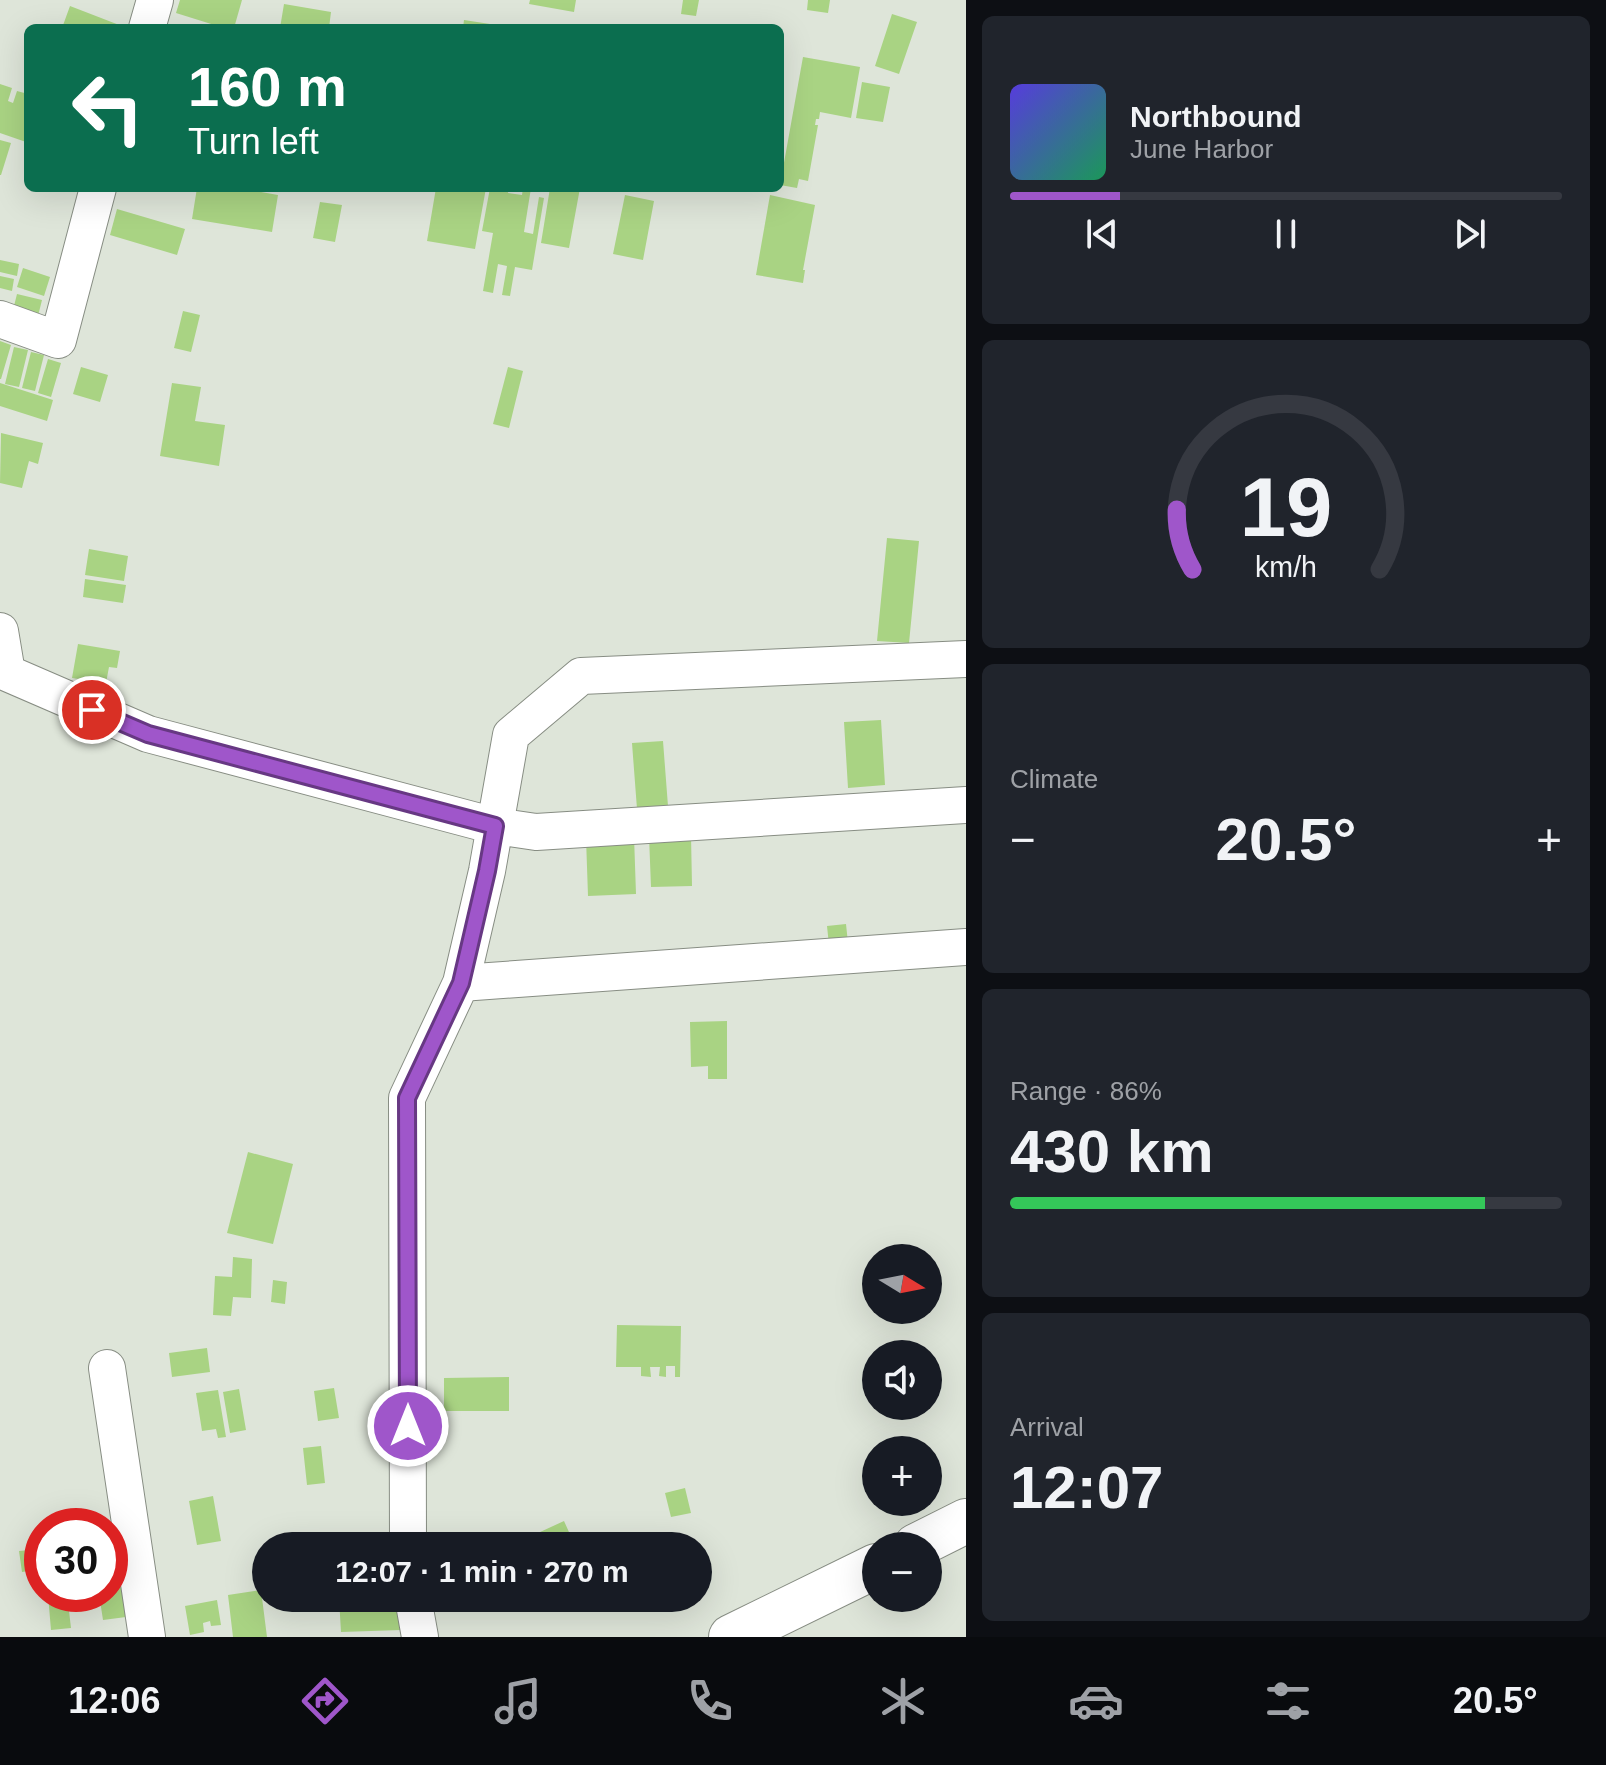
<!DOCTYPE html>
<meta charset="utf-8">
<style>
:root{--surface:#171b24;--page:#20242c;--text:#f1f3f6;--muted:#9ea1a6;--line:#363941;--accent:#9f56ca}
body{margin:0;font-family:Arial,sans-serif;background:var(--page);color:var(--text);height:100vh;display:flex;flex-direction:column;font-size:30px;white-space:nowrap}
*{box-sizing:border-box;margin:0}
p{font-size:26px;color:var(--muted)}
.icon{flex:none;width:44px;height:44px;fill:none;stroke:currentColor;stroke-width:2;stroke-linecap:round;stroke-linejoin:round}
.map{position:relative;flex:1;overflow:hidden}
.panel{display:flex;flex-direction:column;gap:16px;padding:16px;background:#0d0f14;width:640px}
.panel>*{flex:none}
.hud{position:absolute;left:24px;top:24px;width:760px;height:168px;border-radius:12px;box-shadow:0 8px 32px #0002;background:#0b6e4f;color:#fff;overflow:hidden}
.needle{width:52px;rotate:100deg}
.tools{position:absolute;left:862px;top:1244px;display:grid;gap:16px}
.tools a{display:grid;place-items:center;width:80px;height:80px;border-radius:50%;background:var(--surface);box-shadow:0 8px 32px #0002;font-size:40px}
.speed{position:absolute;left:24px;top:1508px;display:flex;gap:16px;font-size:40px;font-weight:700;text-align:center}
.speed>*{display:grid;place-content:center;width:104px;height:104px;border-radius:50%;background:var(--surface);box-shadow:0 8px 32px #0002;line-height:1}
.speed .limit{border:12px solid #d22;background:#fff;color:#111}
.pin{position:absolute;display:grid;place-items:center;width:68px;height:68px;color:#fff;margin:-34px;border:4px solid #fff;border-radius:50%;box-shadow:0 2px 8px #0007}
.me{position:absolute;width:88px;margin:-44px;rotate:0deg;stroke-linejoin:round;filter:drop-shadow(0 0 6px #0008)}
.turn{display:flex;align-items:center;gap:28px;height:168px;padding:0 32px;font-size:36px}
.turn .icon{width:104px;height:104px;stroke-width:2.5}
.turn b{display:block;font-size:56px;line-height:68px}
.big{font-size:60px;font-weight:700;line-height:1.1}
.panel .widget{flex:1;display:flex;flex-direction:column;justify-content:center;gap:12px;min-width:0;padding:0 28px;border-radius:12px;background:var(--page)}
.panel .dial{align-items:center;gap:0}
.dial svg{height:208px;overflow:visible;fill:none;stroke:var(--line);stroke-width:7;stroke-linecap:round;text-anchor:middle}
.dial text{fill:var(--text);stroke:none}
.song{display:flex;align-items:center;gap:24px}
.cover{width:96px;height:96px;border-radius:12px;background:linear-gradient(135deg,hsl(250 70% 55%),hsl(150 70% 35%))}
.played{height:8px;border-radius:4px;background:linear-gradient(90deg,var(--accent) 20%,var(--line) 20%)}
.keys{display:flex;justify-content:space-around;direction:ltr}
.heat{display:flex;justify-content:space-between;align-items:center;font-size:44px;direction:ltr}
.charge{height:12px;border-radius:6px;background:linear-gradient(90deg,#34c759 86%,var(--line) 0)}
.trip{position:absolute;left:252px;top:1532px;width:460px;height:80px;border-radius:40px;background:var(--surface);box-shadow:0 8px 32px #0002;font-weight:700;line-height:80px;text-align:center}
.dock{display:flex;height:128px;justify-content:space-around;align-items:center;background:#090b0e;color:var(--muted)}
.dock .icon{width:56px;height:56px}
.dock .on{color:var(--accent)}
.dock b{font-size:36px;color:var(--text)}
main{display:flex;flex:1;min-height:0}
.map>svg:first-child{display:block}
.building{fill:#a9d383}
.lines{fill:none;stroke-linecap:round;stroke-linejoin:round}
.minor-casing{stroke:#878d83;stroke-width:38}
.major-casing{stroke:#878d83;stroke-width:46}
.minor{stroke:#fff;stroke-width:36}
.major{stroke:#fff;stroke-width:44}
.route-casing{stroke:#673883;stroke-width:20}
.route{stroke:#9f56ca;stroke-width:14}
</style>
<main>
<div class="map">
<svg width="966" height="1637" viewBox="0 0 966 1637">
<rect width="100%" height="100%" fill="#dee5d9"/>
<path class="building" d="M180,0H242L234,28H224L176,13Z
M530,0H576L574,12L529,4Z
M683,0H699L696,16L681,14Z
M808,0H830L828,13L807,10Z
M284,4L331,12L329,28H280Z
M70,6L127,28H62Z
M892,14L917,22L899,74L875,66Z
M464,20L503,26V28H463Z
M803,57L860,67L851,118L820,112L819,119H816L815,125H818L808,181L799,179L797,188L780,185Z
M862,82L890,87L883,122L856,118Z
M0,84L12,88L8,101L13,103L17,91L28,94V135L26,142L0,133Z
M0,140L11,143L1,175H0Z
M197,188H238L278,195L272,232L192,219Z
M436,188H486L475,249L427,241Z
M490,188H509L508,193L522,195L523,188H531L524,232L533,234L539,197L544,198L532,270L515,267L510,296L502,295L507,266L498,264L493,293L483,291L493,233L482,231Z
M550,188H580L569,248L541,243Z
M625,195L654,201L643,260L613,254Z
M770,195L815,205L803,270H805L803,283L756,275Z
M320,202L342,205L335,242L313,238Z
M117,209L185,229L177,255L110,235Z
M0,260L19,264L17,276L0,272Z
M23,268L50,277L44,296L17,287Z
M0,276L14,279L12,291L0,288Z
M17,294L42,300L37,320L12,314Z
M183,311L200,315L191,352L174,348Z
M0,341L11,345L1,379H0Z
M14,347L28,350L19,387L5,384Z
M31,352L44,355L35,391L22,388Z
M48,359L61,363L51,397L38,393Z
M81,367L108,375L100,402L73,394Z
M508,367L523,371L509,428L493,424Z
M0,383L53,400L47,421L0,406Z
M172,383L201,387L195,421L225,425L219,466L160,456Z
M1,433L43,443L38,464L29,461L22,488L0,483Z
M887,538L919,541L909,643L877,641Z
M89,549L128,556L124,581L85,575Z
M85,579L126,585L123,603L83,597Z
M78,644L120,651L117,668L109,667L106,683L72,678Z
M881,720L885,785L848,788L844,722Z
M663,741L668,806L637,809L632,743Z
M691,835L692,886L651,887L649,836Z
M634,836L636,894L588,896L586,838Z
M846,924L848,943L829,945L827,926Z
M727,1021V1079H708V1066L691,1067L690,1022Z
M248,1152L293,1164L273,1244L227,1233Z
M233,1257L252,1259L251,1298L233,1297L231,1316L213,1315L215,1276L232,1277Z
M273,1280L287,1282L285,1304L271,1302Z
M617,1325L681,1326L680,1377H675V1366H666V1377L659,1376L660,1367H650L651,1377L641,1376V1367H616Z
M207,1348L210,1372L172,1377L169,1353Z
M509,1377V1411H444V1378Z
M334,1388L339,1418L318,1421L314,1391Z
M239,1389L246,1430L230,1433L223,1392Z
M218,1390L226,1437L218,1438L216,1429L202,1431L196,1393Z
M321,1446L325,1483L307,1485L303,1448Z
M685,1488L691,1513L671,1517L665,1493Z
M213,1496L221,1541L197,1545L189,1501Z
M564,1521L573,1541L562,1546H531L527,1538Z
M42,1549V1569L22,1572L19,1551Z
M121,1578L126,1617L103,1620L99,1594H110V1580Z
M261,1590L267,1637H233L228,1595Z
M67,1594L71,1628L51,1630L48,1595Z
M339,1598H399L401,1630L341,1632Z
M217,1600L221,1625L211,1626L210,1621L203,1623L204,1632L190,1635L185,1606Z"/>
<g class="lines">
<g class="minor-casing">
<path id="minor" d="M147,28L155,0
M0,319L58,340L98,188
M0,631L7,673
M0,670L148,734L495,826L536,832L966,805
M461,983L966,947
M107,1368L147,1637
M408,1546L407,1098L461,983L487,871L511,735L581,676L966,659
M413,1598L420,1637"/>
</g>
<g class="major-casing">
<path id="major" d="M916,1546L966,1521
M731,1637L876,1566"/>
</g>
<use href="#minor" class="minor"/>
<use href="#major" class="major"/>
</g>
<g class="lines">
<g class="route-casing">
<path id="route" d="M92,710L148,734L495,826L487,871L461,983L407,1098L408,1426"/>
</g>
<use href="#route" class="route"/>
</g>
</svg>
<div class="tools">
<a><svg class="needle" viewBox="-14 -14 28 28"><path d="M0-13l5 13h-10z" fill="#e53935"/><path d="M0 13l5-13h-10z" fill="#9ea1a6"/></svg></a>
<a><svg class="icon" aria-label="sound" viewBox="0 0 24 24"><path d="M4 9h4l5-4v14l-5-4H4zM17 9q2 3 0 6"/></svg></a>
<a>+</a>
<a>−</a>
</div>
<div class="speed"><div class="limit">30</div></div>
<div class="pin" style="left:92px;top:710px;background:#d93025"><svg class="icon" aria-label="arrive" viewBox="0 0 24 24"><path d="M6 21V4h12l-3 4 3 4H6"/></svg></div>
<svg class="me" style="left:408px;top:1426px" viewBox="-20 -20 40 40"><circle r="17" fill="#9f56ca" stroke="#fff" stroke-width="3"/><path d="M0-11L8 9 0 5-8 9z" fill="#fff"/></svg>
<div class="trip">12:07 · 1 min · 270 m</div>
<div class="hud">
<div class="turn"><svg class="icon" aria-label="left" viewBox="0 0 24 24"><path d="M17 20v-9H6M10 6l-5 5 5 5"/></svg><div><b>160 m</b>Turn left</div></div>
</div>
</div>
<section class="panel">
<div class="widget">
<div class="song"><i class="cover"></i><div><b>Northbound</b><p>June Harbor</p></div></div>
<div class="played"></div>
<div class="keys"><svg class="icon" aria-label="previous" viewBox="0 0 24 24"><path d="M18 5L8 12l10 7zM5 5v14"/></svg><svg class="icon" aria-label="pause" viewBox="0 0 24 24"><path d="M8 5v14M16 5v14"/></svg><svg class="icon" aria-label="next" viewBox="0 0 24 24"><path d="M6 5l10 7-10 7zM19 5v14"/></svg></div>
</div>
<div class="widget dial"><svg viewBox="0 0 100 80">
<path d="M14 69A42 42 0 1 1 86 69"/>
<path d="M14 69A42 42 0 0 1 8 46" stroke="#9f56ca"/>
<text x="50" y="56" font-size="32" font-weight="700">19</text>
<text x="50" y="72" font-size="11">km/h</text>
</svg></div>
<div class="widget"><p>Climate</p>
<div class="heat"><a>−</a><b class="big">20.5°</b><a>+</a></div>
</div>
<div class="widget"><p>Range · 86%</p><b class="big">430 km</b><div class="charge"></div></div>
<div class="widget"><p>Arrival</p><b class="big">12:07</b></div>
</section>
</main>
<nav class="dock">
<b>12:06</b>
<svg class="icon on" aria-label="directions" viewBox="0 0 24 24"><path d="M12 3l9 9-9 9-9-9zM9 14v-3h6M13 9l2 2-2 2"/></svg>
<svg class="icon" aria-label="music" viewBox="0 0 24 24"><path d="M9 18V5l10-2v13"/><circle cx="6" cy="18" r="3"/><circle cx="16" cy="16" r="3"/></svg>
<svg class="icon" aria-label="phone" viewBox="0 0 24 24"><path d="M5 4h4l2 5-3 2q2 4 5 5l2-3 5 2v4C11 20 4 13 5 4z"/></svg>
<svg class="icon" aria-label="climate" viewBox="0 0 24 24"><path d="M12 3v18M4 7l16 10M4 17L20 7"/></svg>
<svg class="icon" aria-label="car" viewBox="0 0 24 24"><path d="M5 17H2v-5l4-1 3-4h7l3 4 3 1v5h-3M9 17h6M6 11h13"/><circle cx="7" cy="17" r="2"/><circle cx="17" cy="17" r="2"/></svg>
<svg class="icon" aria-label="filters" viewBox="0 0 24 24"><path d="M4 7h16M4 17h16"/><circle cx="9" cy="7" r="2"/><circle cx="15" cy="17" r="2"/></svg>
<b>20.5°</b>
</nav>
